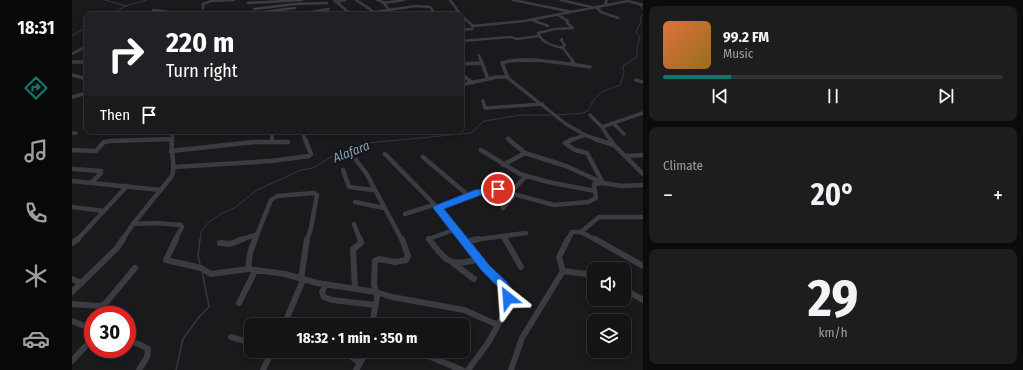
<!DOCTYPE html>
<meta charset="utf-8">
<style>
:root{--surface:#141415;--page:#1d1d1e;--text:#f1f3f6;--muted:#9d9ea0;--line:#333334;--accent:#0f766e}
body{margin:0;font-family:"Fira Sans Condensed",sans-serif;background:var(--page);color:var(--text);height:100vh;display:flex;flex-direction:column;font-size:15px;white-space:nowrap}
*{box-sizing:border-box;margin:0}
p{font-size:13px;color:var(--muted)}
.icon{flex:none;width:22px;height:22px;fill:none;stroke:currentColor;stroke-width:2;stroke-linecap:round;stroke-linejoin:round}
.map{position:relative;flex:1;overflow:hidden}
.panel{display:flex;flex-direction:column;gap:6px;padding:6px;background:#0b0b0c;width:380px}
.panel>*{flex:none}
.banner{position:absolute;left:12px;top:12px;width:380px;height:122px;border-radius:8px;box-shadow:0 2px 6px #0003,0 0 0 1px var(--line);background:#202124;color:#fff;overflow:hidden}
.buttons{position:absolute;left:515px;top:262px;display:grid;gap:8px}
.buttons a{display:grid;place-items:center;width:44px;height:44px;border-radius:8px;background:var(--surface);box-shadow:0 2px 6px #0003,0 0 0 1px var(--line);font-size:20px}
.speed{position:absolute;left:12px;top:306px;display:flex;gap:8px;font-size:20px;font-weight:700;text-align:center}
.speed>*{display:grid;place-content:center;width:52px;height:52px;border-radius:50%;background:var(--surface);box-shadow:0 2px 6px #0003,0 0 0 1px var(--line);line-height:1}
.speed .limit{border:6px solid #d22;background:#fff;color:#111}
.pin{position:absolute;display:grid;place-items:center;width:34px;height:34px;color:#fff;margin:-17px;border:2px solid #fff;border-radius:50%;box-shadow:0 1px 4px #0007}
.me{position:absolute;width:44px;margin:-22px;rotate:332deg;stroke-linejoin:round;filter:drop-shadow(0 0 3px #0008)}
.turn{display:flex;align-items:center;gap:14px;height:84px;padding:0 16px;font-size:18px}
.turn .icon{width:52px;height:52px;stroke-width:2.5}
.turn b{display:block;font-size:28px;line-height:34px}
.then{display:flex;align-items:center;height:38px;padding:0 16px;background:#0003;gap:8px;font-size:15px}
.big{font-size:30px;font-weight:700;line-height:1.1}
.panel .widget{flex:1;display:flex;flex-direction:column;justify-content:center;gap:6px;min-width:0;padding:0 14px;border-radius:8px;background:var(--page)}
.panel .dial{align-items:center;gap:0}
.dial b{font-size:52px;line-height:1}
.song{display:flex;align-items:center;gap:12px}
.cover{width:48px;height:48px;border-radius:6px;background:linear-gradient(135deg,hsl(20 70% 55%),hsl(40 70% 35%))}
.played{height:4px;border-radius:2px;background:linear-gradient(90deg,var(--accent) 20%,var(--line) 20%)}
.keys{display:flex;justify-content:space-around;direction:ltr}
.heat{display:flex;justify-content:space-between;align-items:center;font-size:22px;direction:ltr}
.trip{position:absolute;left:172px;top:318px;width:226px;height:40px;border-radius:8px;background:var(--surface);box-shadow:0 2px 6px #0003,0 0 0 1px var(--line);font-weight:700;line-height:40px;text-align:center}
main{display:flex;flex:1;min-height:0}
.menu{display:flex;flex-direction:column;width:72px;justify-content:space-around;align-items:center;background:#080808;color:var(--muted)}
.menu .icon{width:28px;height:28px}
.menu .current{color:var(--accent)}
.menu b{font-size:18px;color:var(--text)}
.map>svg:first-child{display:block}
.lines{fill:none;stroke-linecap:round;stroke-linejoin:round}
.stream-far1{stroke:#2e3a42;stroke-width:1}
.stream{stroke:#2e3a42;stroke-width:1.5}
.minor-far3{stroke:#3a3c42;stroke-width:2.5}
.minor-far2{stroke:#3a3c42;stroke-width:3.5}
.minor-far1{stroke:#3a3c42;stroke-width:4.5}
.minor{stroke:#3a3c42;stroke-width:6}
.route{fill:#1a73e8;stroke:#114b97}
.labels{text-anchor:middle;stroke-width:4;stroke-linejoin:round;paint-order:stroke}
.water-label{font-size:13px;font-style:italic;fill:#81a2b9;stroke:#151517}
</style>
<main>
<nav class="menu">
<b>18:31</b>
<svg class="icon current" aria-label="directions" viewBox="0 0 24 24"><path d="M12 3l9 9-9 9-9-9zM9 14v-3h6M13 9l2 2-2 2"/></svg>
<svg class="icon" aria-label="music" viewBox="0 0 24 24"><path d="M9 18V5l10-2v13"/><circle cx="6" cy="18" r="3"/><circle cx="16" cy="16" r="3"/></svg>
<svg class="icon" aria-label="phone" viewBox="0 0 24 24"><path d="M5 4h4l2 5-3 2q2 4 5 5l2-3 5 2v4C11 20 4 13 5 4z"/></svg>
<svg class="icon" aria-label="climate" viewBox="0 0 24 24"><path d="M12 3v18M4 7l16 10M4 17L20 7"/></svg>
<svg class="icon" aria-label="car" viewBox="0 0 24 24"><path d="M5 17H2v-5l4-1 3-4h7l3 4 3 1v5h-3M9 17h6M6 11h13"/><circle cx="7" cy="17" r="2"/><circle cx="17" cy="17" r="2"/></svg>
</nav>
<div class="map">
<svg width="571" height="370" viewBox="0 0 571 370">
<rect width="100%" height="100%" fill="#1a1a1c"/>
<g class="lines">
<path class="stream-far1" d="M33,0L54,6
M568,5L571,10
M36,15L54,6L74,0
M0,36L15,27
M485,115L511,113L516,111C524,92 530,92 548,85L552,73L551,66L565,57V47L568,37L564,32L569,21L568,18L571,15
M128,240L129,232L136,223L148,214L162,208L185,190L229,170L241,168L261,156L296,143L399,133L412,121L449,115H480"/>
<path class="stream" d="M128,264L126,256L128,239
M104,370L111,339L127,317L137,307L130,271"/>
<path class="minor-far3" d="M262,0L280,15
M284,0L302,12
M305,0L311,2L317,10
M378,0L389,15
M441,0L500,12
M489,0L519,7
M535,0L533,3L536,5
M264,2L273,0
M176,3L230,0
M311,3L332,0
M131,8V4L139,1L162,0
M525,8L529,12L546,18
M182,9L223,4L255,3
M81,10L123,15
M184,13L223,8
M177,15H184
M221,15L257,9
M282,15L344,6L358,7L364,15
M389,15L401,26
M486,15L496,21L495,23L501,28L483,29L466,33C470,43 481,46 491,48L501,61
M460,20L476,26
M389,30L400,29L401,26L452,21L556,1L571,5
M490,39L489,40L493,45L490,47L491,48
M389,41L439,37L445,39L467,36
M0,54L15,46
M407,55L409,61
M435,61H466"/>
<path class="minor-far2" d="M409,60L416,79
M500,60L502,64
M0,62H15
M389,64L409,63
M518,67C495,64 452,55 430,63L436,78L494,124L513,135L526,140
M389,74L401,83
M0,75L15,79
M564,80L571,82
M389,85L425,77H436
M0,97L15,93
M411,101L413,108L471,104
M518,115L530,127L538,140
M541,123L552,134
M14,126L15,124
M530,127L571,113
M200,131V140
M230,131L233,140
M0,133H4
M40,133H101
M290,133L308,131
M84,140L100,139
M100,140L101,131
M499,140L513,135"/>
<path class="minor-far1" d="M200,139V141
M436,139L453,153L494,166L531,183L550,186L571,185
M501,139L493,143L503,150L515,153L531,183
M523,139L542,145
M538,139L542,145L571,174
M0,150L24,151L32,142L38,141L100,139
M409,150L448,174L476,182L523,191
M99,151L182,142H216
M313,154L366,208L392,240
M553,156L571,155
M351,157L397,196
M284,160L294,173L330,240
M431,165L453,153
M102,167L199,161L237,156L239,154L233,139
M0,169L29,171V173L20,182
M271,170L277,187L301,190
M0,181L89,190
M438,193L454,176
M283,202L312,208
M0,207L32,211
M366,208L407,192L423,189L482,205L516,202L524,198L522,184L531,183
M431,208L442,195
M333,214L361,205
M61,224L83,223L109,225L110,227L103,240
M282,224L288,240
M509,232L527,217H571
M431,236L434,240
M5,240L55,186
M50,240L61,224L100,176C104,164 98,151 100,139
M168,240L186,234
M183,240L199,200L205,196L242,193L245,195L239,228L235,240
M358,240L357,239L384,229
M401,240L454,233
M496,240L500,232H509L524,240"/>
<path class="minor" d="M104,239L94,260L129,268L139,274L176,269L213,274L245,283L304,292L320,297L392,310L426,325L416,343L396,370
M357,239C375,263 379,267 407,259
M391,239L414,269L434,289L436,305L426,325
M433,239L449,267
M523,239L571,266
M393,242L406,239
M0,243L6,239
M148,243L158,244L171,239
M381,263L402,279
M176,269L178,253L183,239
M491,271L487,257L496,239
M0,279L10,283
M229,279L235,239
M254,284L250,292L252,297L260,300L303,305
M283,289L281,249L289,243L288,239
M552,289L571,300
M0,292L45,248L51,239
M167,303L183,271
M0,304L28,306L33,304L63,268
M0,321L21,329
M212,325L231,280
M300,325L305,297L302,284L303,261L307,259L323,262L334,260L336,256L330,239
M159,337L179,343
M55,340L69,345L76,349L75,357L67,370
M272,351L288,363
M344,351L390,370
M0,361L21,338
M191,370L200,351
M284,370L295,351
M439,370L450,338L491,271L522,275"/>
</g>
<path class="route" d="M426,186L429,187L430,189L429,191L409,195L372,209L418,266L435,282L441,292L442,298L440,302L436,303L432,302L427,288L410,271L361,208L362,206L403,190Z"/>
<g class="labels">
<g class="water-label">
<text transform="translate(279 151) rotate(-21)" y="5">Alafara</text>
</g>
</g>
</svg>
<div class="buttons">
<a><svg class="icon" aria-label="sound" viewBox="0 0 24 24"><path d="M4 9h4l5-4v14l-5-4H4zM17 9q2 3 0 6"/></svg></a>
<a><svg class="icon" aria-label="layers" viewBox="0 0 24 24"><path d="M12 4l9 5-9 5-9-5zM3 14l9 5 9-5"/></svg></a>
</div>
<div class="speed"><div class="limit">30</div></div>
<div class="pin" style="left:426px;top:189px;background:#d93025"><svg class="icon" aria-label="arrive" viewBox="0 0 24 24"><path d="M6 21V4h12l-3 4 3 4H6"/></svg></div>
<svg class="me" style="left:436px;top:298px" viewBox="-20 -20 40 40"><path d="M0-17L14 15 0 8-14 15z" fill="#1a73e8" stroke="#fff" stroke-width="4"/></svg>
<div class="trip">18:32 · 1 min · 350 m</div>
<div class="banner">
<div class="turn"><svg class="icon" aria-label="right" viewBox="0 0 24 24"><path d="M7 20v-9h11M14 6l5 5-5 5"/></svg><div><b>220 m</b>Turn right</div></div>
<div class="then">Then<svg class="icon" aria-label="arrive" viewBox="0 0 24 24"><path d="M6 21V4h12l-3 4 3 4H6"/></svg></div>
</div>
</div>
<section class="panel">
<div class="widget">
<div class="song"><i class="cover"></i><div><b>99.2 FM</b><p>Music</p></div></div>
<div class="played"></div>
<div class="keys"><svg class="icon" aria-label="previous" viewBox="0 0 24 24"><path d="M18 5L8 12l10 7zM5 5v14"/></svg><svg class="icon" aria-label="pause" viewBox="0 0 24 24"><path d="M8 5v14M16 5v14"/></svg><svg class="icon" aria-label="next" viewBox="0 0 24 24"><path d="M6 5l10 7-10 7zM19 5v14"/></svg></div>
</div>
<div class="widget"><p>Climate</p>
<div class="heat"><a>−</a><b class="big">20°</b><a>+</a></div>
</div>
<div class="widget dial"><b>29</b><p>km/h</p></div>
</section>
</main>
